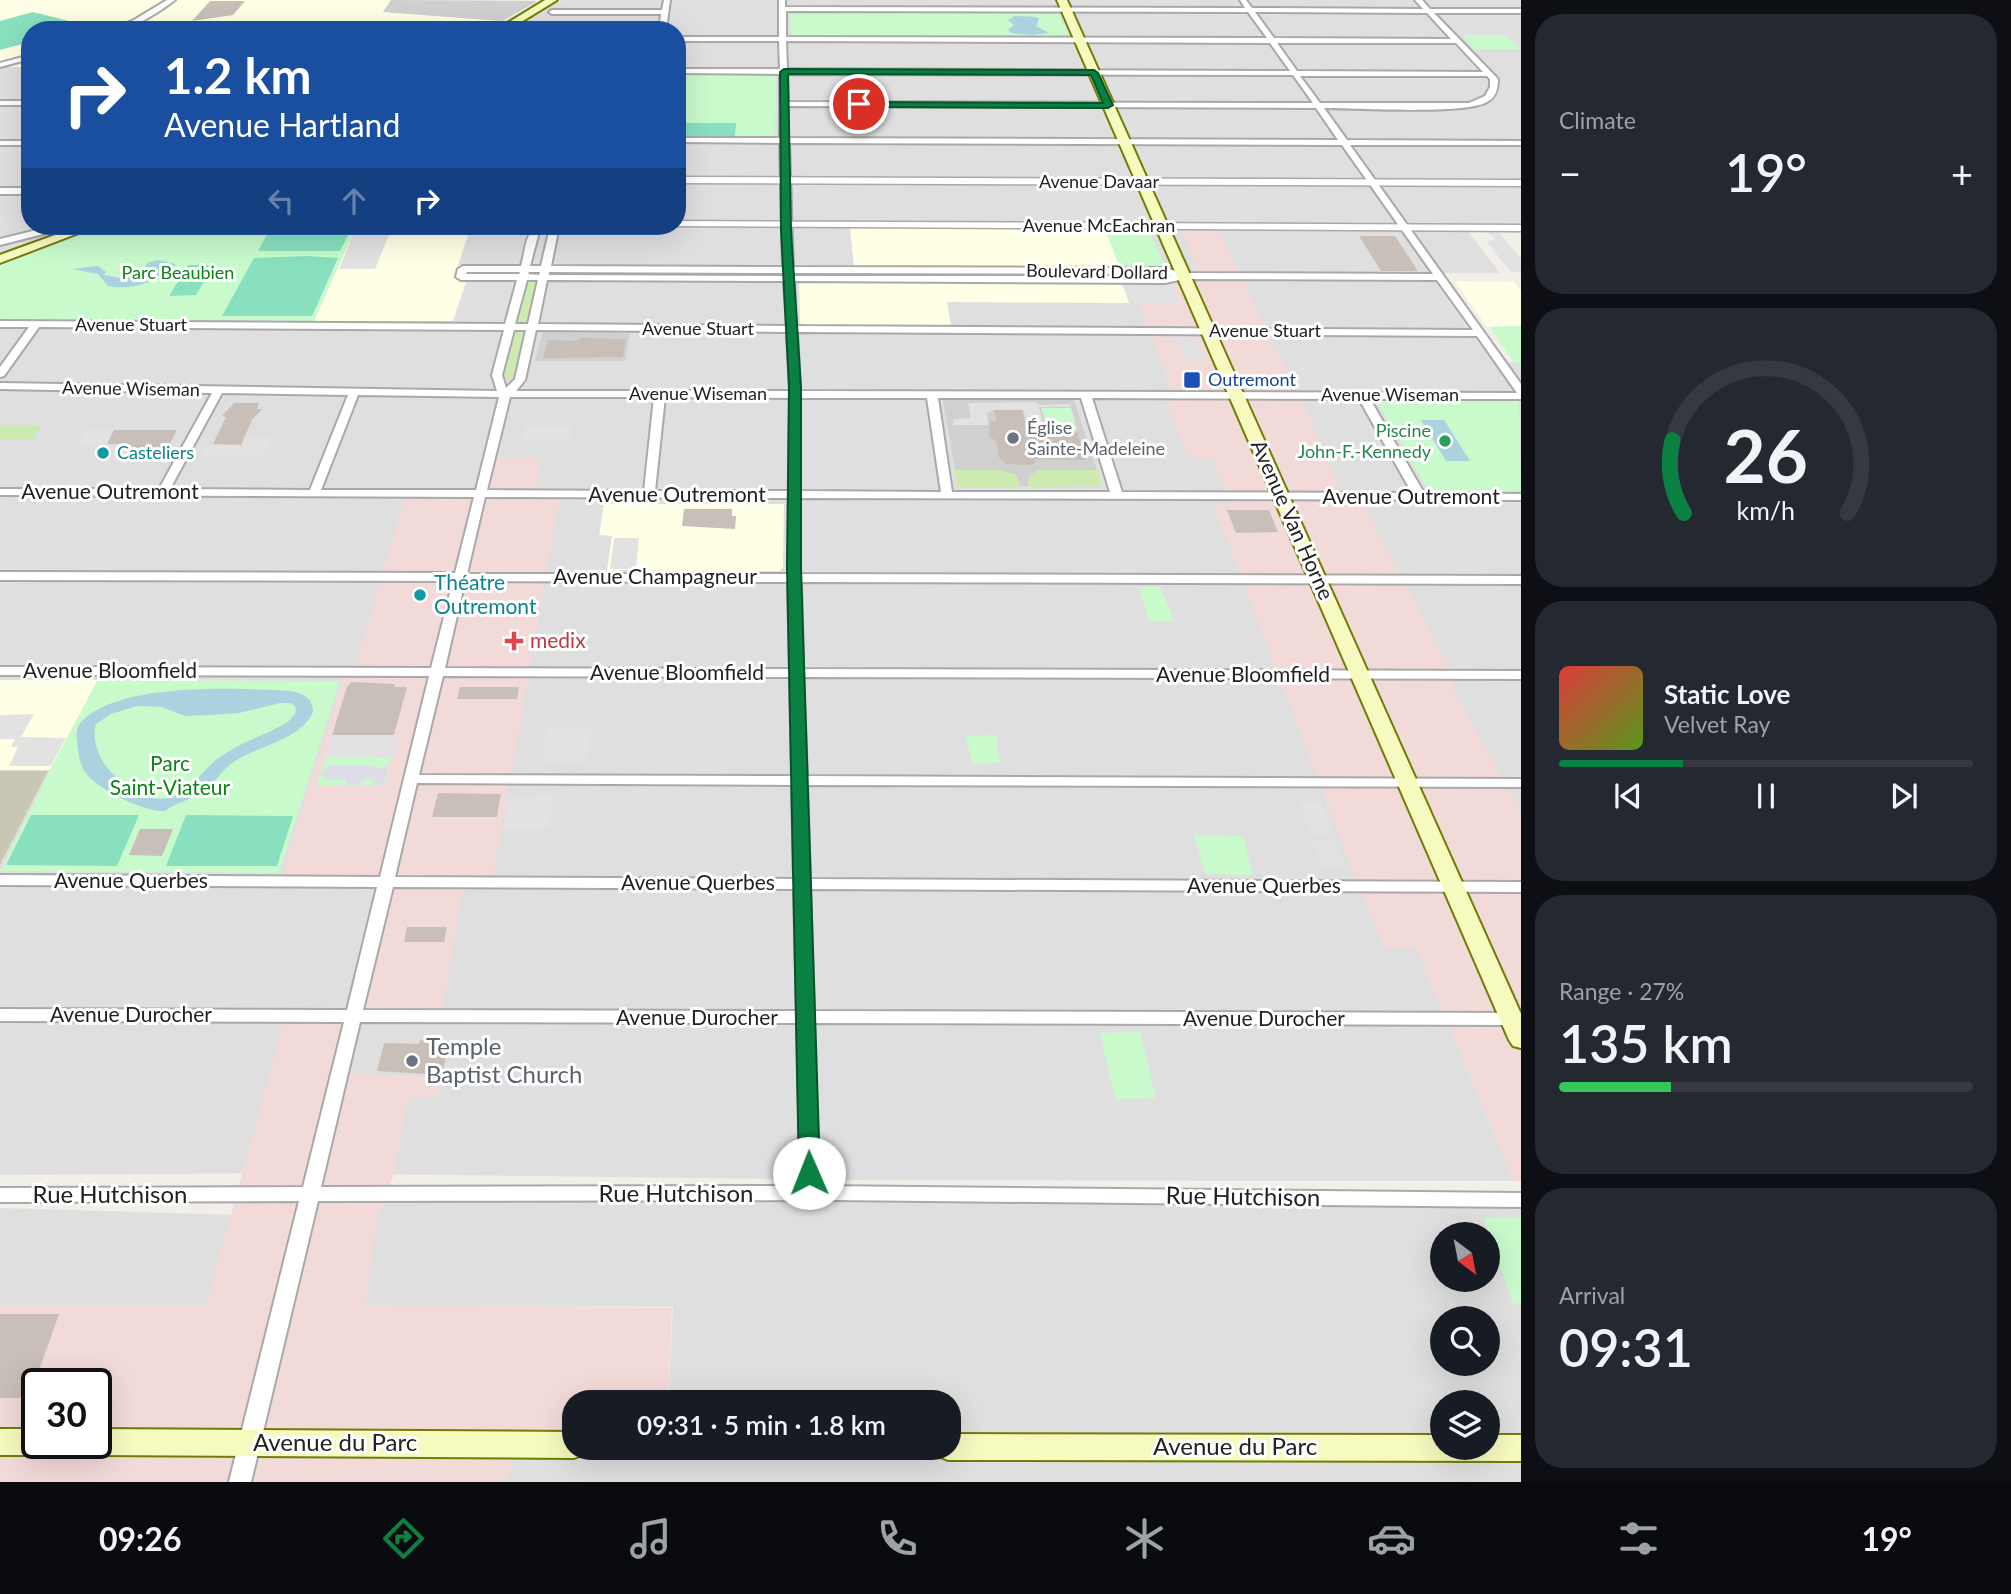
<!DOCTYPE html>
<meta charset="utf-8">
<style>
:root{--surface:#171b24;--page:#242831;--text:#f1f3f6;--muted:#9ea1a6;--line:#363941;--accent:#0b8043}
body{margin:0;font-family:Lato,sans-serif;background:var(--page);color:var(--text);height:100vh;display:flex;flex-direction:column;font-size:26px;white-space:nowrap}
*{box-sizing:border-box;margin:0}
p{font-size:23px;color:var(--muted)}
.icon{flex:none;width:38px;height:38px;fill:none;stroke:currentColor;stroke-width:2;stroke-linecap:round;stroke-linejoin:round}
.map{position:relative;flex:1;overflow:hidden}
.sheet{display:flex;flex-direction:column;gap:14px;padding:14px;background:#0d0f14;width:490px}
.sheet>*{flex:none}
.top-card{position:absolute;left:21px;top:21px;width:665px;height:214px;border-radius:28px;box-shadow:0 7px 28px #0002;background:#1a4fa0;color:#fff;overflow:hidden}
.needle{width:46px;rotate:148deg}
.fabs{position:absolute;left:1430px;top:1222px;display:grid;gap:14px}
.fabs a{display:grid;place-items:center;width:70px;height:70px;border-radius:50%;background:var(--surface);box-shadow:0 7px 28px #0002;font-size:35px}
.speed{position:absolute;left:21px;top:1368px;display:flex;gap:14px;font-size:35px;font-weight:700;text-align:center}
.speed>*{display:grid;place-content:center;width:91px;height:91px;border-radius:50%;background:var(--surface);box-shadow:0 7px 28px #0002;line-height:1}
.speed .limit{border:4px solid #111;border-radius:10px;background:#fff;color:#111}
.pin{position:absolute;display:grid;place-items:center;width:60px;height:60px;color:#fff;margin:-30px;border:4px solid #fff;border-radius:50%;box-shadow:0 2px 7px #0007}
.me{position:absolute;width:77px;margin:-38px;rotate:359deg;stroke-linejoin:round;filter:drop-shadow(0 0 5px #0008)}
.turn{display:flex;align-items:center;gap:24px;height:147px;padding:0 28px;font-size:32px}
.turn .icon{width:91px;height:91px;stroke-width:2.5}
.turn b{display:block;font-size:49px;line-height:60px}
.lanes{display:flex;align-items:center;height:66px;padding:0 28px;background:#0003;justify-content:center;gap:35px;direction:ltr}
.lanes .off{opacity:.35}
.big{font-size:52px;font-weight:600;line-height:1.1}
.sheet .widget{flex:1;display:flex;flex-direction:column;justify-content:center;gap:10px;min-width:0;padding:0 24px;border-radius:28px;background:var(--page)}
.sheet .dial{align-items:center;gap:0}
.dial svg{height:182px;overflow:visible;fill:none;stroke:var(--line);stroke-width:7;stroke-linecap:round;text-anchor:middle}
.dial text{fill:var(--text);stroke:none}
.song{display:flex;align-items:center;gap:21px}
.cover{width:84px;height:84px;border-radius:10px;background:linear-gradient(135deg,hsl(0 70% 55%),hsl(90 70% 35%))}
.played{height:7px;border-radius:4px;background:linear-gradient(90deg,var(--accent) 30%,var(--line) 30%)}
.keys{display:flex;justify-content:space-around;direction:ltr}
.heat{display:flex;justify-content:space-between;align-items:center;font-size:38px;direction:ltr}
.charge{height:10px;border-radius:5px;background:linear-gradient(90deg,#34c759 27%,var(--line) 0)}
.trip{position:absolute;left:562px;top:1390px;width:399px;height:70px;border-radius:28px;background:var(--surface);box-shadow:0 7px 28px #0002;font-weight:600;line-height:70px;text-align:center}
.tab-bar{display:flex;height:112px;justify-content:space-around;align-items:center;background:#090b0e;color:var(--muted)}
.tab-bar .icon{width:49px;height:49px}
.tab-bar .active{color:var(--accent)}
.tab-bar b{font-size:32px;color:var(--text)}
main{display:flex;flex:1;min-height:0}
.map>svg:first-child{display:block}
.residential{fill:#e0dfdf;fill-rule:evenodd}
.commercial{fill:#f2dad9;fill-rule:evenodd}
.education{fill:#ffffe5}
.religious{fill:#d0d0d0}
.construction{fill:#c7c7b4}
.grass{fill:#cdebb0}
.park{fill:#c8facc}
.pitch{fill:#88e0be}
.parking{fill:#e2e2e2}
.plaza{fill:#dddde8}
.water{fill:#aad3df;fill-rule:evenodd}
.building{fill:#c7bfb8}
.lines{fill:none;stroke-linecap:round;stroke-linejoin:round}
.minor-casing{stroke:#a9a9a9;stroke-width:4}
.tertiary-casing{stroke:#a9a9a9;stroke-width:3}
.secondary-casing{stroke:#707d05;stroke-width:4}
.minor{fill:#fff;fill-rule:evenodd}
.tertiary{fill:#fff;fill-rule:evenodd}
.secondary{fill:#f7fabf;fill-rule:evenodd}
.route{fill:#0b8043;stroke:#07532c;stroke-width:2}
.transit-dot{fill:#1a4fb4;stroke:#fff;stroke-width:2.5}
.worship-dot{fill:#6b7280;stroke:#fff;stroke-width:2.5}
.leisure-dot{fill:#2e9e5b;stroke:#fff;stroke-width:2.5}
.culture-dot{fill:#0f9aa8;stroke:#fff;stroke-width:2.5}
.health-dot{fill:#e0444e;stroke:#fff;stroke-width:2.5}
.labels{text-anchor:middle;stroke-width:6;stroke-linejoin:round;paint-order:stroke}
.far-street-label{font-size:18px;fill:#222;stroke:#fff}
.far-park-label{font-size:18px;fill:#0c8416;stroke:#fff}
.far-transit-label{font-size:18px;fill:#164399;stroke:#fff;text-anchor:start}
.far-worship-label{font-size:18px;fill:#5b616d;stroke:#fff;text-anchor:start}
.far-leisure-label{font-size:18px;fill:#27864d;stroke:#fff;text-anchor:end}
.far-culture-label{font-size:18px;fill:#0d838f;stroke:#fff;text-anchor:start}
.street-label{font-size:21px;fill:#222;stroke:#fff}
.culture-label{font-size:21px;fill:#0d838f;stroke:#fff;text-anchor:start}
.health-label{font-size:21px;fill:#be3a42;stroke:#fff;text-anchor:start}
.park-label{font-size:21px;fill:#0c8416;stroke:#fff}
.near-worship-label{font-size:24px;fill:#5b616d;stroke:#fff;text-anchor:start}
.near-street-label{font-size:24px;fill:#222;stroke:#fff}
</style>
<main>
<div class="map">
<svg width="1521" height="1482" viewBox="0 0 1521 1482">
<rect width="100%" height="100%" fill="#f2efe9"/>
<path class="residential" d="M562,0H1521V224L1463,225L1500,273H1429L1491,360L1521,363V891L1416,947L1514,1181L843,1180L832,1174L792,1173L779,1179L277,1173L0,1175V67H30V226H677V30H505Z
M284,1196L1521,1200V1482H507L514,1448L665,1450L666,1447H948V1402H668L673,1307L0,1305V1208L274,1216ZM1442,1234H1488V1279H1442ZM1442,1318H1488V1363H1442ZM1442,1402H1488V1447H1442Z"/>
<path class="commercial" d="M1181,230H1219L1275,349L1298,389L1342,496H1359L1453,675V690L1521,811V1181H1514L1416,947H1384L1358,886L1228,542L1212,505L1230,504L1211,457H1188L1165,398H1175L1139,303H1133L1126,283L1203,282Z
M489,458H539L537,494L560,495L492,882L464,883L440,1020L352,1017L339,1073L442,1078L439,1096L410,1098L406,1108L394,1174L376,1224L365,1305L672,1308L668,1402H574V1447H666L665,1450L514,1448L507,1482H0V1305H206L285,1018L348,1016L386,883L280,882L345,672H354L406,493L480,494ZM37,1384H96V1444H37Z"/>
<path class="education" d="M0,0H391L384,12L502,21L487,30H30V67H0Z
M356,226L471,227L458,265H462L458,281L466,282L453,321H314Z
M850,228L1105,229L1120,268L854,267Z
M1458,281L1514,282L1521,291V326L1487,327L1456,283Z
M799,282L1122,283L1129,303L947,302L951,325H807L800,323Z
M604,504H784L783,568L779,571L607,570L612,536L599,535Z
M0,680H98L50,770H0Z"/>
<path class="religious" d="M391,0L534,1L536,2L502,21L383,12Z
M545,333L548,332L630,333L625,361H535L542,334Z
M946,400H1074L1102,486L958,487L943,401Z"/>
<path class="construction" d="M0,771H48L0,865Z"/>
<path class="grass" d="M532,281L539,283L530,321L518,323L516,321L525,283Z
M517,332L526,334C523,348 522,375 507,380L503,376L512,334Z
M0,426H41L33,439H0Z
M954,470H1000L1017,475L1020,487H960L957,485Z
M1037,470H1098L1102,486L1028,487L1029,475H1034Z"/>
<path class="park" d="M796,11L1054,12L1058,13L1069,37H792L789,13Z
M1463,35H1504L1521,49H1473Z
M677,73L776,75L775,138H677Z
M106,226H356L314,321L0,319V265Z
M1105,229L1149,231L1166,267L1120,268Z
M1521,326V363H1514L1490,327Z
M1381,398L1519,401L1521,491H1434L1427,488L1376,400Z
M1041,408H1071L1077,430L1049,432Z
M1139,587H1160L1174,621H1149Z
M98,680L340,681L279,873L1,871L50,770Z
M996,735L1000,763L972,764L966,736Z
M326,757L391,758L384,785H317Z
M1194,835L1243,836L1253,875L1205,874Z
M1140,1032L1156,1098L1115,1099L1100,1033Z
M1484,1218H1521V1304L1513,1303Z"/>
<path class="pitch" d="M33,12L85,25L70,30H30V42L0,50V21Z
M677,123H736L735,136H677Z
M269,231H350L340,251H258Z
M307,256L338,258L312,316H222L254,258Z
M188,265H214L196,295L169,296Z
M31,815H139L117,866L6,865Z
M186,815L293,816L277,866H166Z"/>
<path class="parking" d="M355,229L391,230L375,269H339Z
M1486,231L1500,233L1521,259V273L1510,271L1487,242L1495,239Z
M1126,284H1172L1180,303H1133Z
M1176,335L1195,337L1205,361H1187L1176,341H1163L1162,337H1177Z
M1029,402H1037L1038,405L1070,404L1071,407H1039L1043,422L1027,421L1023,410H994L987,413L988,425H953V419L971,418L968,403Z
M524,426H572L570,440H521Z
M86,429H115L107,445H78Z
M246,438H272L264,455H201L206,445L228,447L229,445H242Z
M614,538H639L636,569H610Z
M34,714L21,737L66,738L51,766H9L18,747H11L15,739H0V715Z
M547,729H591L587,764H542Z
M332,736H400L394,757H326Z
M554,795L549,829L503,830L509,796Z
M1299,802H1321L1333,834H1310Z
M1312,841H1335L1346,868H1322Z"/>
<path class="plaza" d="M389,764L383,785H375L371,778L355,785H346L347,780H324L325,776H321L323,769H327L328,766H374L378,769Z"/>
<path class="water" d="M1015,16L1037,17L1039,19L1036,26L1049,33L1031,35L1011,33L1008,30L1014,25L1008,20Z
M157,260L176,264C162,282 129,291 108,286L98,274L72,269L98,266L106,272L104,275L121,278L144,271L147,263Z
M1421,420H1444L1470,461H1446Z
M290,691C303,693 313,698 313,712C302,739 258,746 235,761C222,769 216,782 204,791C192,800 176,802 165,811C146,813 98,790 85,772C79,763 78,751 77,741C76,733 76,727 82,721C120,682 238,688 290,691ZM280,703H290L295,706L296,712L290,720C269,735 244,740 223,755C210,763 202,775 191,785C164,811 134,796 112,773C100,761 91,741 96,724L111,714L137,706L161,707L185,716L211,715L239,713Z"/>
<path class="building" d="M210,1H245L233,15L192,21Z
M1359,236H1395L1418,271H1381Z
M580,338L626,339L623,357L543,358L548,340L579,341Z
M234,403H259L257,409H262L252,420L241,445L213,444L226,417L222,416Z
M994,410H1022L1025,422L1032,421L1037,432H1077L1085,460L1034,459L1035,464L1029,465L1006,464L997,455L999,453L997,442L989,436L990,421H997Z
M114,430H177L167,449H132L126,447L127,444H107Z
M684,509H732V516H736L735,529L682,526Z
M1227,510H1269L1278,532L1236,533Z
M351,682L395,684L394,687H407L394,735H332L347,687Z
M460,687H519L517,699H457Z
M438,793L501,794L497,817H432Z
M140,829H173L162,856L129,855Z
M407,927H447L444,942H404Z
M420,1040L449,1041L442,1075L377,1071L384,1043L419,1044Z
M0,1314H59L29,1398H0Z"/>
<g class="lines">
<g class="minor-casing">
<path id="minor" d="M167,0H175C158,13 132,30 110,30L134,20Z
M664,0H670L666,30H659L661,14H552L549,12L552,10H662Z
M779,0H785V7L1245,8L1240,0H1246L1252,8L1423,9L1415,0H1422L1430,9H1521V13H1434L1498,79C1498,89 1496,97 1487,102C1465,115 1355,108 1324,108L1347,140L1521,141V145H1350L1521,384V399H1370L1424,493L1521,494V500L800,498V574L1521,576V584L801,582L803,669L1521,671V679L803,677L807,776L1521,779V787L807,785L810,879L1521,882V892L810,889L814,1011L1521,1013V1025L814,1023L819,1186L1521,1193V1207L832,1200L318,1201L251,1482H229L299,1201L0,1202V1188L303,1187L344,1022L0,1021V1009L347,1010L377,887L0,885V875L380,877L429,676L0,675V667L431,668L453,581L0,580V572L455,573L474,497L0,495V489H159L212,393L0,389V383L497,391L492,375L504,330L39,327L4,376L0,377V367L29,327H0V321L505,324L517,280H461L456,277L458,269L463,266H521C528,241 523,226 553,226L558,231L551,266L783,267L780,143L677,142V138H780V74L677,73V69H780L779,41H677V37H779ZM786,11L1248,12L1267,38L786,37ZM1255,12L1427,13L1451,39L1274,38ZM786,41L1270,43L1290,71L787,69ZM1277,43H1456L1483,72L1297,71ZM787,74L1293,75L1313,103L788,102ZM1300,76H1487L1490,79V87L1485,96L1469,103H1320ZM788,106L1316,108L1338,140L788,138ZM789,143L1342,145L1433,274L1184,273L1164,268L793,267ZM546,229L549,232L541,266H530L539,232ZM467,272H520L519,274H466ZM529,272H540L539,275L528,274ZM549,272L784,273V276L549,275ZM793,273L1164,274L1172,276H793ZM1184,279L1437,280L1473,330L796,326L794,281L1165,283ZM527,280H538L528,324H515ZM547,280L784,281L787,326L538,324ZM514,330H526L515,379L506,388L502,375ZM536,330L787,332L790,391H516L525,380ZM797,332L1477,336L1517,393L800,391ZM222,393L348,395L310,490L170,489ZM358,395L499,397L476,490H321ZM510,397H654L644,491L487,490ZM665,397L790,398L789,491H655ZM800,398H927L941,492L800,491ZM938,398H1081L1110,492H952ZM1092,398L1359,399L1412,493L1122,492ZM485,497L789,498L788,574H467ZM465,581L788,582L790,669L445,668ZM443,676L790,677L792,776L419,775ZM417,783L792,785L794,879L395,877ZM393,887L794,889L797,1011L363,1010ZM360,1022L797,1023L801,1186L321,1187Z
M30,55V59L0,67V63Z
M0,101H30V105H0Z
M0,141H30V145H0Z
M0,188H30V194H0Z
M53,226L78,232L74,235L55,231L0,245V239Z"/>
</g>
<g class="tertiary-casing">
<path id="tertiary" d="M677,177L1521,180V186L677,183Z
M677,221L1521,225V231L673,226H677Z"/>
</g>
<g class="secondary-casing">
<path id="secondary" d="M545,0H557L508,30H496Z
M1057,0H1067L1521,1014V1048L1513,1046L1509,1040Z
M80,226H97L0,263V255Z
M0,1429H37V1444H51L47,1451L37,1455H0Z
M96,1429L574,1432V1447H587L584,1454L574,1458L96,1455L86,1451L82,1444H96Z
M948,1434L1442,1435V1447H1488V1435H1521V1461L948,1460L938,1456L934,1447H948Z"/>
</g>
<use href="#minor" class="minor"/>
<use href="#tertiary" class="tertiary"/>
<use href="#secondary" class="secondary"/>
</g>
<path class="route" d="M784,69L1094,70L1098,73L1113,105L1108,108L859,107L854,104L859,102L1103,103L1091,75L788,74L791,230L801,387V568L820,1173L817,1179L809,1181L802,1179L799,1173L787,568L789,387L781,230L780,72Z"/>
<rect class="transit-dot" x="1183" y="371" width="18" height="18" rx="3.5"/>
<g class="worship-dot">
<circle cx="1013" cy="438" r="7"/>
<circle cx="412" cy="1061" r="7"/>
</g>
<circle class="leisure-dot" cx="1445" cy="441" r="7"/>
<g class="culture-dot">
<circle cx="103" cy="453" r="7"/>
<circle cx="420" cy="595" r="7"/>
</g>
<path class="health-dot" d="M510.5 630.5h7v7h7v7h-7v7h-7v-7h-7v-7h7z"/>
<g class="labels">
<g class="far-street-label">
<text x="1099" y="188">Avenue Davaar</text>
<text x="1099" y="232">Avenue McEachran</text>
<text transform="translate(1097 272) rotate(1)" y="6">Boulevard Dollard</text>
<text x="131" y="331">Avenue Stuart</text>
<text x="698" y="335">Avenue Stuart</text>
<text x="1265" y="337">Avenue Stuart</text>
<text transform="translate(131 389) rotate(1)" y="6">Avenue Wiseman</text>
<text x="698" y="400">Avenue Wiseman</text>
<text x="1390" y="401">Avenue Wiseman</text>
</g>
<g class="far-park-label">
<text x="178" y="279">Parc Beaubien</text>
</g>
<g class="far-transit-label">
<text x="1208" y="386">Outremont</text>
</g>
<g class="far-worship-label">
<text x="1027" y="434">Église<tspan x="1027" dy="21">Sainte-Madeleine</tspan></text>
</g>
<g class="far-leisure-label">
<text x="1431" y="437">Piscine<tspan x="1431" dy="21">John-F.-Kennedy</tspan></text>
</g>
<g class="far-culture-label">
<text x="117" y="459">Casteliers</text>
</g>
<g class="street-label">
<text x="110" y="499">Avenue Outremont</text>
<text x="677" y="502">Avenue Outremont</text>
<text x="1411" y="504">Avenue Outremont</text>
<text transform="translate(1292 520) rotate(66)" y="7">Avenue Van Horne</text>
<text x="655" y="584">Avenue Champagneur</text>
<text x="110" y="678">Avenue Bloomfield</text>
<text x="677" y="680">Avenue Bloomfield</text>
<text x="1243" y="682">Avenue Bloomfield</text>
<text x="131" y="888">Avenue Querbes</text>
<text x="698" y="890">Avenue Querbes</text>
<text x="1264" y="893">Avenue Querbes</text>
<text x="131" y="1022">Avenue Durocher</text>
<text x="697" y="1025">Avenue Durocher</text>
<text x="1264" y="1026">Avenue Durocher</text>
</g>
<g class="culture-label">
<text x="434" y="590">Théatre<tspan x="434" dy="24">Outremont</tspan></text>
</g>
<g class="health-label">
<text x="530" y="648">medix</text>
</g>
<g class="park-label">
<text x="170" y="771">Parc<tspan x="170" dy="24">Saint-Viateur</tspan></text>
</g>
<g class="near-worship-label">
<text x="426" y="1055">Temple<tspan x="426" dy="28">Baptist Church</tspan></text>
</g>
<g class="near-street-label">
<text x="676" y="1202">Rue Hutchison</text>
<text x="110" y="1203">Rue Hutchison</text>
<text transform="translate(1243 1197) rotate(1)" y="8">Rue Hutchison</text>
<text x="335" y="1451">Avenue du Parc</text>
<text x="1235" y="1455">Avenue du Parc</text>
</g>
</g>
</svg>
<div class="fabs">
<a><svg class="needle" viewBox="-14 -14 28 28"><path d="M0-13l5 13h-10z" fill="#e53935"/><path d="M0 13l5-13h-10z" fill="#9ea1a6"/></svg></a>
<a><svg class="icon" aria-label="search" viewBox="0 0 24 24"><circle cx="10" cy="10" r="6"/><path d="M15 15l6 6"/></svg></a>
<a><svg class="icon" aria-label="layers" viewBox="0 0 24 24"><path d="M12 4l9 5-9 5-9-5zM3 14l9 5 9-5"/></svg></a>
</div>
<div class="speed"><div class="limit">30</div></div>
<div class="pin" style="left:859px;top:104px;background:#d93025"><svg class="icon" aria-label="arrive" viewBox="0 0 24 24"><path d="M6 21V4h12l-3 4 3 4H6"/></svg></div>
<svg class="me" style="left:809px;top:1173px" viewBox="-20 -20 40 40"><circle r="19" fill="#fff"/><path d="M0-13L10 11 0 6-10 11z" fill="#0b8043"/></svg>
<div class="trip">09:31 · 5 min · 1.8 km</div>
<div class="top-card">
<div class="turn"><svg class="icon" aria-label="right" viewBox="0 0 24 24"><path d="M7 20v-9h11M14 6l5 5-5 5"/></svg><div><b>1.2 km</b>Avenue Hartland</div></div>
<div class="lanes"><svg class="icon off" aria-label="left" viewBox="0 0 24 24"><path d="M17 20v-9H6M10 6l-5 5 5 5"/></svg><svg class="icon off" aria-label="ahead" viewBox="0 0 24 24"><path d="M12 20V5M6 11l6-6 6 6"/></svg><svg class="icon" aria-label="right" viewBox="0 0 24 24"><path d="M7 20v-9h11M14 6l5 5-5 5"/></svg></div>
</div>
</div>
<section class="sheet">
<div class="widget"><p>Climate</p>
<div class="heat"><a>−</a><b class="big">19°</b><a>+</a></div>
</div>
<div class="widget dial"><svg viewBox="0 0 100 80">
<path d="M14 69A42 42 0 1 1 86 69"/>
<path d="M14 69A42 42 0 0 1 9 37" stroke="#0b8043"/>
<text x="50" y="56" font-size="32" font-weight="700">26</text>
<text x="50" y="72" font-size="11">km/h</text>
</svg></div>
<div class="widget">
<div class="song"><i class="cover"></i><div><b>Static Love</b><p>Velvet Ray</p></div></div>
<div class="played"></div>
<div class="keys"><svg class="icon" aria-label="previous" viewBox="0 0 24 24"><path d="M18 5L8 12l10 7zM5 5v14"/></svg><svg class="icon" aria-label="pause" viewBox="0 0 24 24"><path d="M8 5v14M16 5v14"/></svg><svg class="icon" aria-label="next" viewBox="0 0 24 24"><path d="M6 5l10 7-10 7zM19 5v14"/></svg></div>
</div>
<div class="widget"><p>Range · 27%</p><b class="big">135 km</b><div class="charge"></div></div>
<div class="widget"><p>Arrival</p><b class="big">09:31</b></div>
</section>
</main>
<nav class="tab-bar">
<b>09:26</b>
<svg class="icon active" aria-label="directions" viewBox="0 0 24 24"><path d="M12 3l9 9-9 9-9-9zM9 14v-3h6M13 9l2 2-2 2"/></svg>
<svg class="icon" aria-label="music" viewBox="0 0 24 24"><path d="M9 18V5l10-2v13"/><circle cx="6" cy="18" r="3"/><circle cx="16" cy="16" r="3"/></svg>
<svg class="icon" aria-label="phone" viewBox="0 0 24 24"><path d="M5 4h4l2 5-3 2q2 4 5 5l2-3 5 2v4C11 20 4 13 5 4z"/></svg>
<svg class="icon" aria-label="climate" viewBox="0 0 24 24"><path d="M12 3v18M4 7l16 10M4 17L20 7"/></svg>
<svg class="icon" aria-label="car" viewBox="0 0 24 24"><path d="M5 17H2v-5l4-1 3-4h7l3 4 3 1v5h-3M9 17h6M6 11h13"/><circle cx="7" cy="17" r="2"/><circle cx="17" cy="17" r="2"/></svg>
<svg class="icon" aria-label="filters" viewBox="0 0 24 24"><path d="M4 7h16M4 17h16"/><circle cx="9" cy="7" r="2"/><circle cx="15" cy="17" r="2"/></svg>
<b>19°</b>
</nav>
